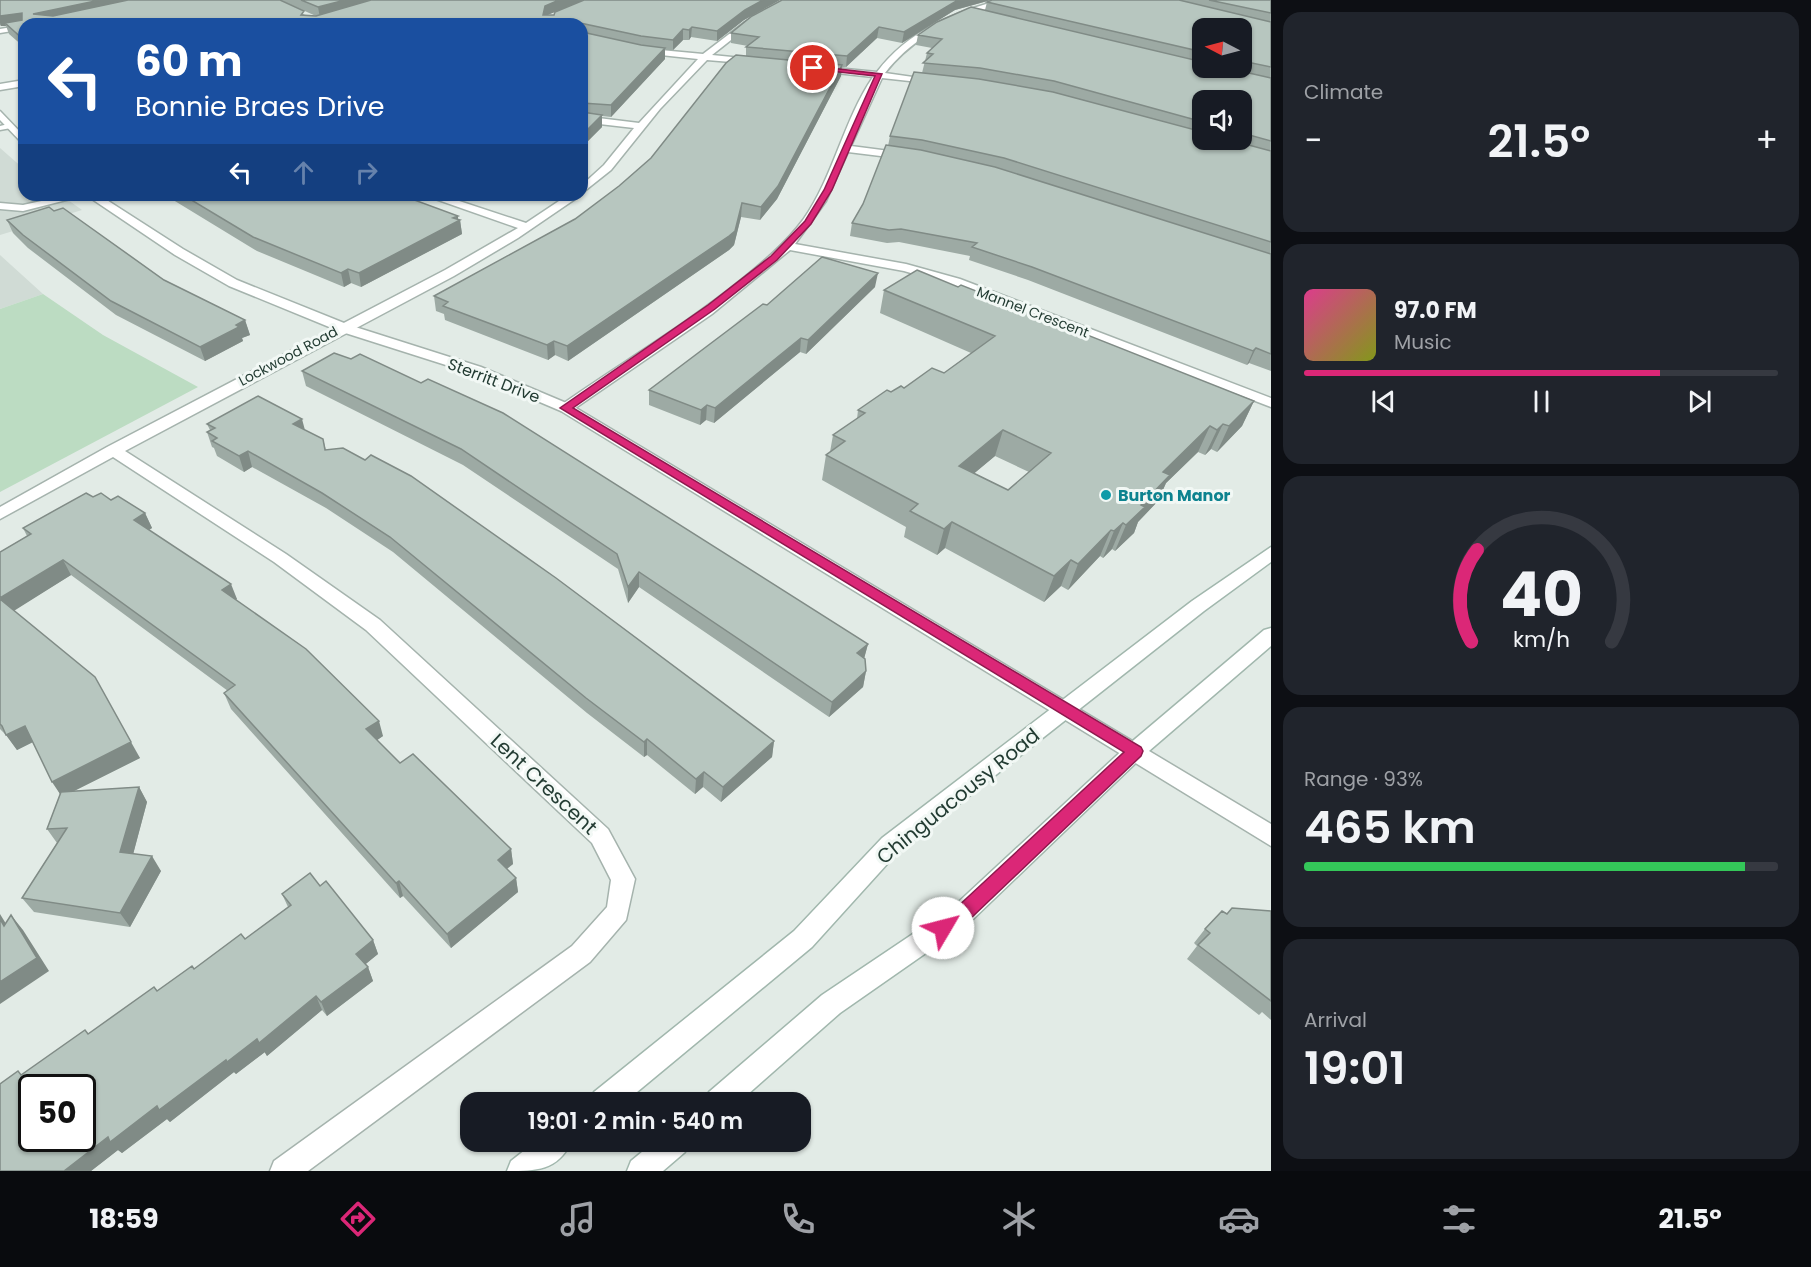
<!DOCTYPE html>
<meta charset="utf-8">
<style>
:root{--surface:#171b24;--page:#20242c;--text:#f1f3f6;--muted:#9ea1a6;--line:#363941;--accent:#db2777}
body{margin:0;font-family:Poppins,sans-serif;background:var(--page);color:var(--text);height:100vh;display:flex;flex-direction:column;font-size:22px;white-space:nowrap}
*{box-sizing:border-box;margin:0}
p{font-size:20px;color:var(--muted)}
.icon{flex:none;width:33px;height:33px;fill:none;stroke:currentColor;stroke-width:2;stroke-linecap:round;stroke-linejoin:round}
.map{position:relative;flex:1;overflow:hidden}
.panel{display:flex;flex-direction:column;gap:12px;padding:12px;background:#0d0f14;width:540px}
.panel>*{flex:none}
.banner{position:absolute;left:18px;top:18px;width:570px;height:183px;border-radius:18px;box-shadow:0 2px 4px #0004;background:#1a4fa0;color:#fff;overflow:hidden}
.needle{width:39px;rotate:276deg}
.buttons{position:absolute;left:1192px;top:18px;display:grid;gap:12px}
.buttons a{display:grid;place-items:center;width:60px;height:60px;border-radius:12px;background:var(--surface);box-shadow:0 2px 4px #0004;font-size:30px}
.speed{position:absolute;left:18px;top:1074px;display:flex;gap:12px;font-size:30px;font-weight:700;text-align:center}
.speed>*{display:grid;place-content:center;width:78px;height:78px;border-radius:50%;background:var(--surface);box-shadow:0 2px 4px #0004;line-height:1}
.speed .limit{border:3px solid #111;border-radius:9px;background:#fff;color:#111}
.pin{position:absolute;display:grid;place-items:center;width:51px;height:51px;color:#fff;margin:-26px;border:3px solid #fff;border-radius:50%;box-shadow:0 2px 6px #0007}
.me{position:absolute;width:66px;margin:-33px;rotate:53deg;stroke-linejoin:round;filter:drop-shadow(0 0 4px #0008)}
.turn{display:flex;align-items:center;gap:21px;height:126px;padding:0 18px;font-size:27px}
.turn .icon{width:78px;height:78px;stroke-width:2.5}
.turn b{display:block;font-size:42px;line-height:51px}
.lanes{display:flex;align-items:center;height:57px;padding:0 18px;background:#0003;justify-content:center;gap:30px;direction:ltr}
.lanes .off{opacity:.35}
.big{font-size:45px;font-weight:600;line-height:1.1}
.panel .card{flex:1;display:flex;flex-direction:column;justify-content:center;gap:9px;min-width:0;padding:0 21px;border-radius:18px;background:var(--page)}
.panel .dial{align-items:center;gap:0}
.dial svg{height:156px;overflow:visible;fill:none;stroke:var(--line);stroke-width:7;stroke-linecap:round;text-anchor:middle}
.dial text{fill:var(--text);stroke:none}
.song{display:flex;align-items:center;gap:18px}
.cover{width:72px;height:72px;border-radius:9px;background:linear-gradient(135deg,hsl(330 70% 55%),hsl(70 70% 35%))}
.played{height:6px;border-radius:3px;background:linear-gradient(90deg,var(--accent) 75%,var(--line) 75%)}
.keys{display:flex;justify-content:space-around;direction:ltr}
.heat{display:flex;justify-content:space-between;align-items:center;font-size:33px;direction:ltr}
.charge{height:9px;border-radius:4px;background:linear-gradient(90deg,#34c759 93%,var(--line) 0)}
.trip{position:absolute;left:460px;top:1092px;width:351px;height:60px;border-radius:18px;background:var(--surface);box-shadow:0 2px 4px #0004;font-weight:600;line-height:60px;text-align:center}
.dock{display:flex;height:96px;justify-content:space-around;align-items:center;background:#090b0e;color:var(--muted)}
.dock .icon{width:42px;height:42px}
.dock .selected{color:var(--accent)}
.dock b{font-size:27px;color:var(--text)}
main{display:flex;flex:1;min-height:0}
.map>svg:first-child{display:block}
.built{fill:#d0dbd5}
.green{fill:#bcdcc2}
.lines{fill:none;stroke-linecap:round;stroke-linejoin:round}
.service-casing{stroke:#a5b3ad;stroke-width:3}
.minor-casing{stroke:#a5b3ad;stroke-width:3}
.tertiary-casing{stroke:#a5b3ad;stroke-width:3}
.secondary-casing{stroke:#a1b7ad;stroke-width:3}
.service{fill:#fff;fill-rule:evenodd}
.minor{fill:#fff;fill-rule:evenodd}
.tertiary{fill:#fff;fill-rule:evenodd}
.secondary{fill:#fff;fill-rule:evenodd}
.wall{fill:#9daaa4;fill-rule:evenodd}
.shaded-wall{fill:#808b86}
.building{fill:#b7c6bf;stroke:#808b86;stroke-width:1.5;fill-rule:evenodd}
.route{fill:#db2777;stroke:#8e194d;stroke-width:1.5}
.culture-dot{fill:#0f9aa8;stroke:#f2f8f5;stroke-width:2}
.labels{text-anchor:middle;stroke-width:6;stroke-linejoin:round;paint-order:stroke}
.far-street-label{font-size:14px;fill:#233c33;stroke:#f2f8f5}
.street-label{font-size:16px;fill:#233c33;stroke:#f2f8f5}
.culture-label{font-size:16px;font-weight:bold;fill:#0d838f;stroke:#f2f8f5;text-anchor:start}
.near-street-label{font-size:20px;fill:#233c33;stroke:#f2f8f5}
</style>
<main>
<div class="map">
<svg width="1271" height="1171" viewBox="0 0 1271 1171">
<rect width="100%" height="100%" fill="#e2ebe6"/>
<path class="built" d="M0,148L24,169V195H61L82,210L0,235Z
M0,255L43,294L0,309Z"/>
<path class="green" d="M43,294L103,335L198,387L0,492V309Z"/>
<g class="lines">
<g class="service-casing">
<path id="service" d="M8,124L12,126L11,128L0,130V126Z
M69,195H86L23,211L0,209V203L23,205Z"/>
</g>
<g class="minor-casing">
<path id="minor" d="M785,0H795L750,25L712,55L752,59L755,64L707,60L660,109L611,170L582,193V185L604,165L634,128L582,122V116L639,123L698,59L642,53L639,48L703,54L745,22Z
M1000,0H1013C1003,6 989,8 977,12C941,24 909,42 885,73L941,81L937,84L882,78L851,146L905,153L910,156L905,159L848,152L826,201L795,244L906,264L960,279L1271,398V407L952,285L904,271L790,250L712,314L571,411H561L559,408L561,405C621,363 684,326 741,280C763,262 786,243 803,220C834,176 843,121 873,77L818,71L814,68L815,66L877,72C908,31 952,13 1000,0Z
M24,25V29L0,33V29Z
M424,195H441L526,223L568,195H581L518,238L454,276L125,451L286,554L380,620L608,829L635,879L626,920L590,962L308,1171H270L274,1161L572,946L607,907L611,880L592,843L366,630L274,562L113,457L0,519V507L107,447L445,270L518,228Z"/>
</g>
<g class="tertiary-casing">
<path id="tertiary" d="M24,80V86L0,90V84Z
M0,111L24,136V145L0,120Z
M86,195H99L183,249L237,280L349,325L481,367L571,405L1271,824V846L561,411L471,373L339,331L229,286L175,255Z"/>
</g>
<g class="secondary-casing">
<path id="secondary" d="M1271,547V562L1204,611L898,852L812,947L625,1102H591L594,1092L794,931L882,838L1192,601Z
M1271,628V646L1142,757L969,923L840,1013L739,1102H706L709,1092L822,995L953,907L1128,745L1264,630Z
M535,1142H571C558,1171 535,1171 507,1171L511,1161Z
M654,1142H689L685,1152L663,1171H627L631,1161Z"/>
</g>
<use href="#service" class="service"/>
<use href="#minor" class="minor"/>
<use href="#tertiary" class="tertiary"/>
<use href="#secondary" class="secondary"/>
</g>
<path class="wall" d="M0,0H780L744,20L717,41L691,37L689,40H683L673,50H665V59L611,117L602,116V127L582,147V24H24V47L9,34L6,26H1L0,25ZM280,0L316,16L305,15ZM559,10L554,15H547Z
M991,0L955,10L902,43L877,38L846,67H842L841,76L777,199L760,220L741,217L734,245L729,250L568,361L555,355L548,360L445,320L444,314L436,311L434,296L575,219L619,186L651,158L746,56V47L748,46L731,43V33Z
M992,0H1271V371L1249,363L1247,365L1028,280L969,260L970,256L899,242L887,243L850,236L852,223L863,204L888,146L890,136L922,73L927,53L932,48L916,45L918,35L985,10L987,2ZM1203,28H1242V68H1203ZM1203,100H1242V140H1203Z
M165,195H401L460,220L462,234L361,287L351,283L344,287L257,251Z
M54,211L164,280L245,320L250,335L242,338L243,341L205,361L116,315L28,248L13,233L7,220Z
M875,287L806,354L800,352L714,423L706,420L700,425L649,405V390L767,305Z
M958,287L1254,401L1242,426L1217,452L1211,449L1205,455L1198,452L1166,483L1158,501L1138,522L1134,533L1115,551L1112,549L1103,558L1100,556L1068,590L1061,586L1044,602L945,548L937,555L904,537L906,527L822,480L826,455L830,452L833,435L857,419L858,410L891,392L944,373L971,353L880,313L884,290ZM995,456L1029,472L1008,490L974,473Z
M302,371L868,644L864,658L866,671L863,687L829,717L639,587L628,603L618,569L463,465L306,386Z
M207,424L305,430L323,439L326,450L774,741L772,757L721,802L703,787L695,794L647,755L644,757L587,713L393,552L326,508L252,467L244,472L217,456L214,448L212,447L207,432L210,430Z
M93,497L111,500L145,513L152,528L149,530L237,599L236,600L383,736L377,740L400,763L511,849L513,864L507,869L516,878L518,892L451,948L403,896L400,898L231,709L224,693L228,691L71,575L14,610L140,758L74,791L139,787L147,802L133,854L161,871L130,927L34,912L22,898L57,843L47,829L60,794L33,742L17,750L7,736L0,729V552L27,536L23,528Z
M320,886L373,940L378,954L365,964L368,967L373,981L327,1016L322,1010L267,1056L265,1052L236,1074L234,1072L170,1122L167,1119L122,1153L118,1150L91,1171H0L22,1075L157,991L245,939L288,907L282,894Z
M1271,911V1020L1262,1012L1259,1015L1187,959L1197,946L1194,943L1205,929L1227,914Z"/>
<path class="shaded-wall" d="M100,0H150L38,24L33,14Z
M345,0H384L320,18L318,7Z
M559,0H585L545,16L543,15L545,6Z
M763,0H780L744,20L717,41V31L745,10Z
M958,0H991L955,10L902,43L904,32Z
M22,13L25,23H5L6,26H1L0,23V16Z
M692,27L691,37L689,40V30Z
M879,27L877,38L846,67L847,56Z
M683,29V40L673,50V40Z
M665,48V59L611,117V105Z
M842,65L841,76L777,199L760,220L761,207Z
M602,115V127L582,147V135Z
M742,203L741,217L734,245L729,250L568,361L567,346Z
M458,216V221L460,220L462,234L361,287L359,273Z
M348,269L351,283L344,287L341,273Z
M878,273L875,287L806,354L808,340Z
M245,320L250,335L242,338L243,341L205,361L200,347Z
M801,338L800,352L714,423L715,408Z
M554,341L555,355L548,360L547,345Z
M1256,348L1249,363L1247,365L1253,351Z
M1254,401L1242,426L1217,452L1229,426Z
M707,405L706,420L700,425L701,410Z
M302,419L306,434L293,424Z
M1223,424L1211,449L1205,455L1217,430Z
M1210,426L1198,452L1166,483L1158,501L1138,522L1134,533L1115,551L1126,525L1163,472Z
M1003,430L995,456L952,492L959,466Z
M248,451L252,467L244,472L239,456Z
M145,513L152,528L140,535L134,520Z
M952,522L945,548L937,555L944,529Z
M1123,523L1112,549L1103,558L1114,531Z
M1111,530L1100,556L1068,590L1078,564Z
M63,560L71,575L9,614L0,598Z
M1071,560L1061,586L1044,602L1054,576Z
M639,572V587L628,603V587Z
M231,584L237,599L228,606L222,590Z
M868,644L864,659L857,653Z
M866,671L863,687L829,717L832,702Z
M379,721L383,736L370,745L366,729Z
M25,726L35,741L17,750L6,735Z
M647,739V755L644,757V742Z
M774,741L772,757L721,802L723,787Z
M131,742L140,758L62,797L52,782Z
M704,772L703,787L695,794L696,779Z
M139,787L147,802L130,866L120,852Z
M511,849L513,864L500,874L498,860Z
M152,856L161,871L130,927L120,913Z
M516,878L518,892L451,948L447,934Z
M399,881L403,896L400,898L396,883Z
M0,914L16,940L4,926L0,919Z
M11,915L23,930L49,971L0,1004V982Z
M373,940L378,954L361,968L356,954Z
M368,967L373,981L327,1016L321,1002Z
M316,996L322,1010L267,1056L259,1043Z
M257,1039L265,1052L236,1074L234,1072L170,1122L167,1119L122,1153L118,1150L91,1171H64L108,1137L157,1106Z"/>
<path class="building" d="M0,0H100L33,14L53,16L128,0H280L304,11L301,15L316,16L371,0H559L545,6L543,15H554L555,12L584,0H763L745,10L717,31L692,27L689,30L683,29L673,40L641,36L580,23V24H24V40L5,23L22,20V13L0,16Z
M301,0H345L318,7Z
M782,0H958L904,32L879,27L847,56L746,47L759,37L731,33L752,16Z
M992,0H1179L1271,22V67L1242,61V28H1203V52L987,2Z
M1209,0H1271V13Z
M971,7L1203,62V68H1227L1271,78V141L1242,133V100H1203V122L1054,81L980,68L923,63L933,54L927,53L942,39L918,35L937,22Z
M582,32L641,45L665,48L611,105L582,103Z
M736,55L842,65L778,186L761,207L742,203L735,231L729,236L567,346L554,341L547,345L443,306L448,302L434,296L575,219L619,186L651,158L726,63Z
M914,72L979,79L1053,92L1203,132V140H1230L1271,151V242L1004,158L922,140L890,136Z
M582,112L602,115L582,135Z
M886,145L921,150L995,167L1271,254V354L1256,348L1253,351L1032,267L972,247L977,243L901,229L889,230L852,223L863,204Z
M183,195H401L458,216L453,218L460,220L359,273L348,269L341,273L253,237Z
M49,207L54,211L63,208L164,280L245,320L236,325L239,327L200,347L111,301L23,235L7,220Z
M822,257L878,273L808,340L801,338L715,408L707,405L701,410L649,390L763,304L767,305Z
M917,270L958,287L961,285L1254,401L1229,426L1223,424L1217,430L1210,426L1163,472L1170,475L1141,505L1145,507L1126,525L1123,523L1114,531L1111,530L1078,564L1071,560L1054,576L952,522L944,529L910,511L918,504L826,455L845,441L833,435L865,413L858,410L887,390L891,392L901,386L904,388L932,368L944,373L995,336L884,290ZM1003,430L1051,453L1008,490L959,466Z
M334,353L351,359L360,354L421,383L428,379L503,413L868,644L857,653L865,659L866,671L832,702L639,572L628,587L617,554L461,449L302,371Z
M258,396L302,419L293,424L323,439L325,450L343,448L365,460L371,455L411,476L556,578L774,741L723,787L704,772L696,779L647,739L644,742L586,698L390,537L322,493L248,451L239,456L212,441L217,438L207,432L215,428L207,424Z
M86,493L93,497L101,493L111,500L118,496L145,513L134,520L231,584L222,590L306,649L379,721L366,729L400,763L413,754L511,849L498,860L516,878L447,934L399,881L396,883L224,693L235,685L63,560L0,598V552L31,534L23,528Z
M0,599L95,677L131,742L52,782L25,726L6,735L2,726L0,724Z
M139,787L120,852L152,856L120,913L22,898L67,828L47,829L61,792Z
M310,873L320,886L326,881L373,940L356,954L368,967L321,1002L316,996L259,1043L257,1039L227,1062L226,1060L159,1110L157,1106L110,1142L108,1137L64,1171H0V1084L18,1071L21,1075L85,1030L88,1034L154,987L157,991L192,966L194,969L241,934L245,939L291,905L282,894ZM32,1088H82V1138H32Z
M1232,908L1271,911V1001L1198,945L1210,933L1205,929L1222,911L1227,914Z
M11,915L37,958L0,982V919L4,926Z"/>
<path class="route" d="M813,66L882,74L832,190L811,224L777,260L715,309L573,408L1141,747L1143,751L1141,756L968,921L943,936L936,934L934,928L936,922L955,909L1124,752L560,408L708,305L771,256L805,221L824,190L875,76L811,69Z"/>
<circle class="culture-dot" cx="1106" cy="495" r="6"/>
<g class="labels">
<g class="far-street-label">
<text transform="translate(1033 312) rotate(21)" y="5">Mannel Crescent</text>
<text transform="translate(288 356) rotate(-28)" y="5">Lockwood Road</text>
</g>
<g class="street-label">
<text transform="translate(494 380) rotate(21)" y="6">Sterritt Drive</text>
</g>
<g class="culture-label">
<text x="1118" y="501">Burton Manor</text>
</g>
<g class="near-street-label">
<text transform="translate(544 784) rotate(43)" y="7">Lent Crescent</text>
<text transform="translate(958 796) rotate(-39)" y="7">Chinguacousy Road</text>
</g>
</g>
</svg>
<div class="buttons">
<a><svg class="needle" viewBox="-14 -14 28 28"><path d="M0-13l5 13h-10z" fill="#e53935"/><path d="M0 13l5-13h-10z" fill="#9ea1a6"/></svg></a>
<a><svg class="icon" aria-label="sound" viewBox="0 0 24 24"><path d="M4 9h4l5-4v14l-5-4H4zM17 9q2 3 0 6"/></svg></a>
</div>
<div class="speed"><div class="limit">50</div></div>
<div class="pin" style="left:813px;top:68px;background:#d93025"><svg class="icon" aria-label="arrive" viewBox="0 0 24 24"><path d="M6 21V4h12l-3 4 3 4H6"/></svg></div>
<svg class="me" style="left:943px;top:928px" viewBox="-20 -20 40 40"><circle r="19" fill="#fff"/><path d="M0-13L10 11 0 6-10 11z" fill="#db2777"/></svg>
<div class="trip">19:01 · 2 min · 540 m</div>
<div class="banner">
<div class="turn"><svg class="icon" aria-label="left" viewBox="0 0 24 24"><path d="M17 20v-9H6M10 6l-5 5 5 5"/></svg><div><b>60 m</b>Bonnie Braes Drive</div></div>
<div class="lanes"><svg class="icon" aria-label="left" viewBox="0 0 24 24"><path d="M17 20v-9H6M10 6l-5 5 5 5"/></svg><svg class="icon off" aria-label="ahead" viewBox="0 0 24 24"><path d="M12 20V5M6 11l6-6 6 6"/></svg><svg class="icon off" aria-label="right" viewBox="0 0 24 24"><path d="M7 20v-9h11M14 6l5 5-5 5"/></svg></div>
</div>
</div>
<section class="panel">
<div class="card"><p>Climate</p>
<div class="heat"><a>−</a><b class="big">21.5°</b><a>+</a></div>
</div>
<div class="card">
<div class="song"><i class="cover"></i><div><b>97.0 FM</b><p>Music</p></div></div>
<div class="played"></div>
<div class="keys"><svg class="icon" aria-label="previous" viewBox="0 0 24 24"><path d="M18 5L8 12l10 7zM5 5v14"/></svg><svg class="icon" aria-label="pause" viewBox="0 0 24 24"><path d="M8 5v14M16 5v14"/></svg><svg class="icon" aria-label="next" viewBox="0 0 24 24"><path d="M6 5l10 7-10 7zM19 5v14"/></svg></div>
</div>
<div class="card dial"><svg viewBox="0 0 100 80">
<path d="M14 69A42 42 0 1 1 86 69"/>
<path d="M14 69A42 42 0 0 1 17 22" stroke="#db2777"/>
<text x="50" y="56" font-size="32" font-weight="700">40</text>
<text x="50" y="72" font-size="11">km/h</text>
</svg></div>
<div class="card"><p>Range · 93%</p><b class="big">465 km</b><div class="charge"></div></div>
<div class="card"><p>Arrival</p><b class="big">19:01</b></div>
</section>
</main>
<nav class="dock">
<b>18:59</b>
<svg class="icon selected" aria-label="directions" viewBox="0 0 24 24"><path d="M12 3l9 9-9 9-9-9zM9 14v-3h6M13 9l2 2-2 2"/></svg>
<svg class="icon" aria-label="music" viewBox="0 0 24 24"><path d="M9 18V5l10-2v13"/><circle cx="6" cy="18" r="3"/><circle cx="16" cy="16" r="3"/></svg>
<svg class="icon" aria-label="phone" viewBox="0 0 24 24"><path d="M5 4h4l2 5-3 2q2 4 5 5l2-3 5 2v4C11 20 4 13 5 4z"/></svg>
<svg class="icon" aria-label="climate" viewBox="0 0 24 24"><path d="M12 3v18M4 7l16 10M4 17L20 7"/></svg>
<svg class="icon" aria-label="car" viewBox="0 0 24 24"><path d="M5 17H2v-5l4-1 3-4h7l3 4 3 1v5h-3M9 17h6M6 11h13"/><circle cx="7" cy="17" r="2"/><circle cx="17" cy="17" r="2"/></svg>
<svg class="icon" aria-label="filters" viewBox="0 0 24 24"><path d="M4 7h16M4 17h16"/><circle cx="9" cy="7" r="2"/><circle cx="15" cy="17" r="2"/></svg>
<b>21.5°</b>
</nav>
